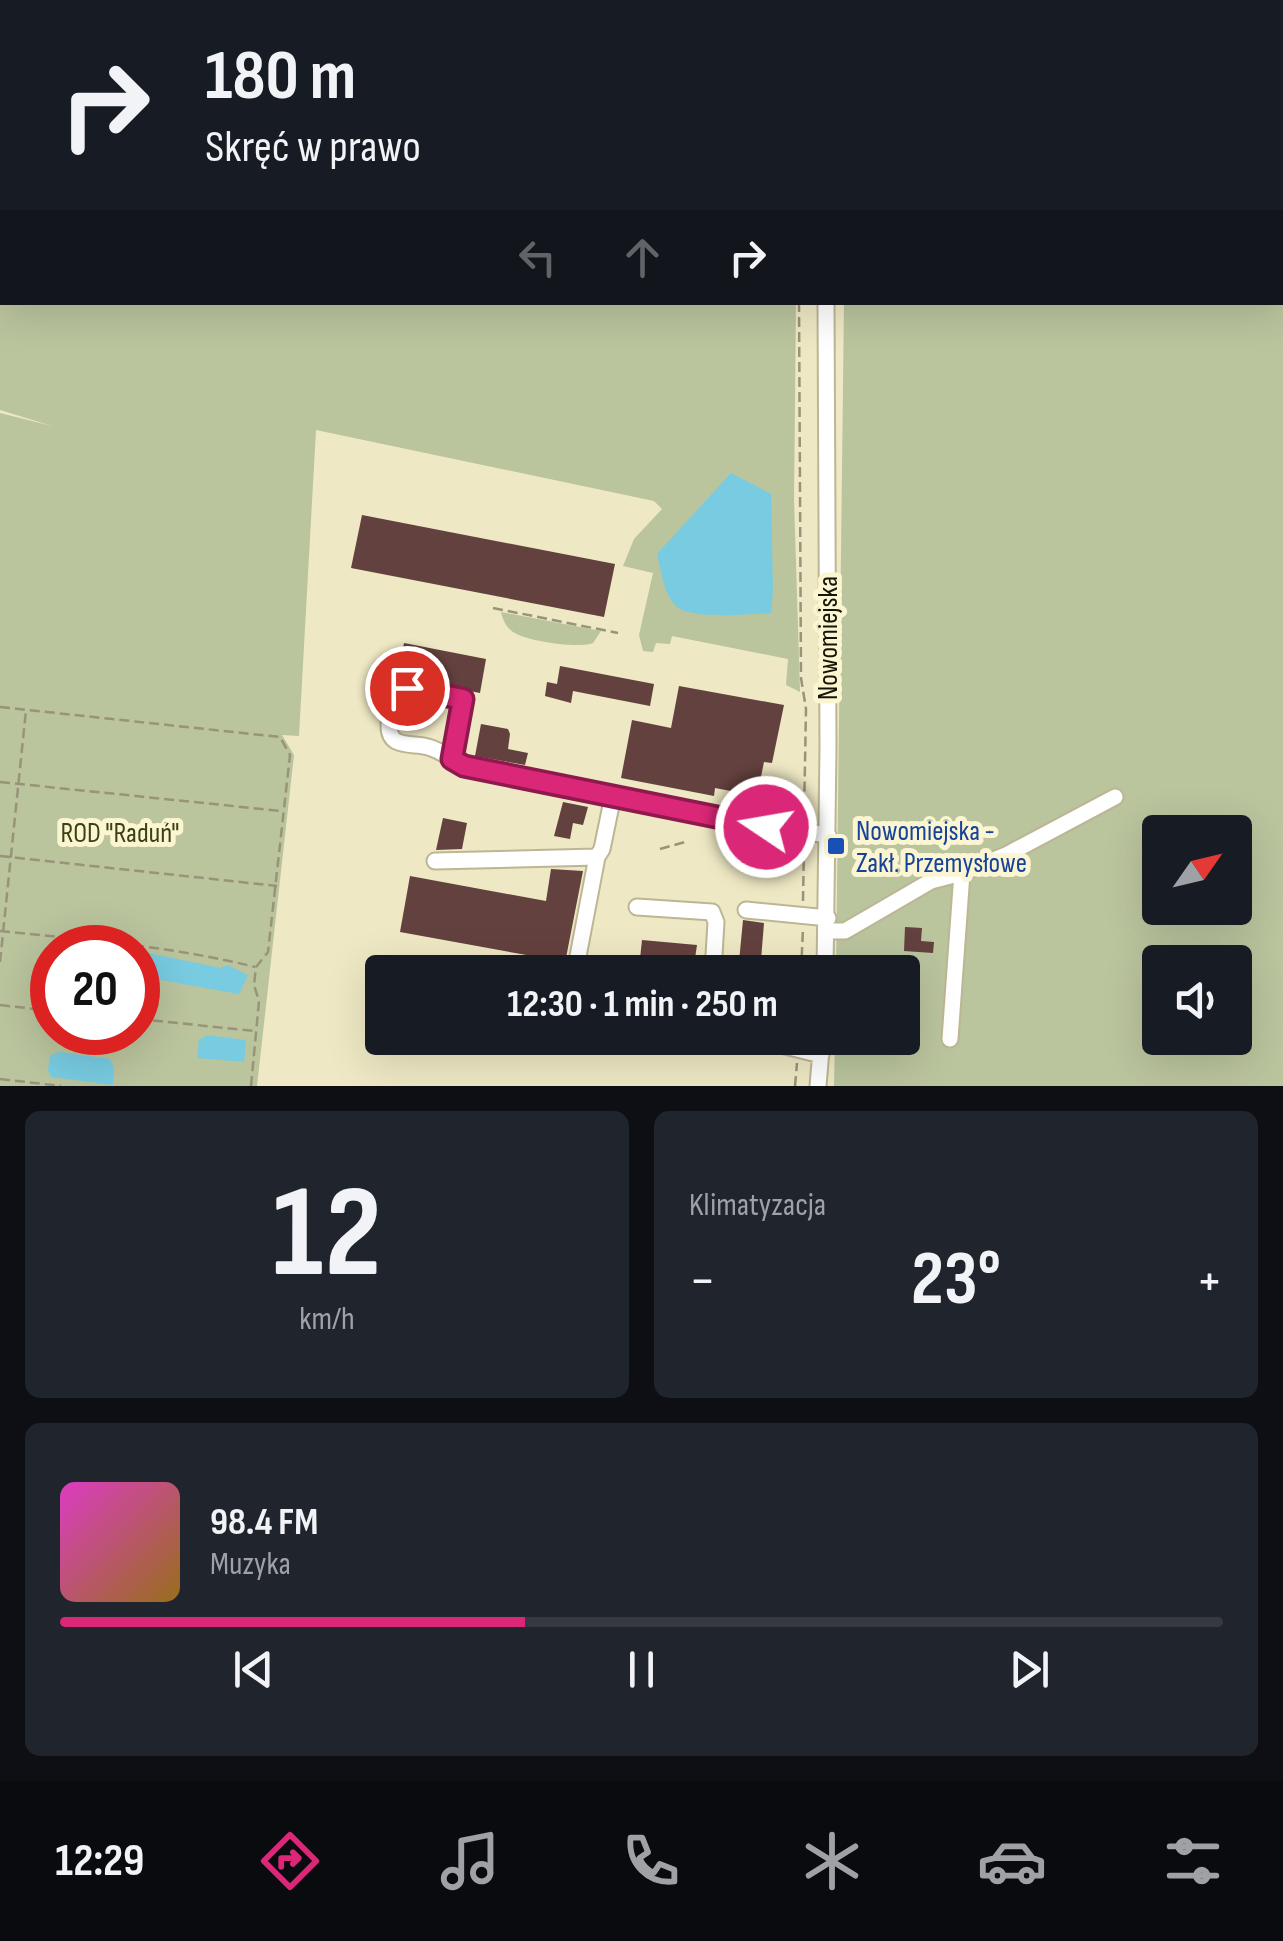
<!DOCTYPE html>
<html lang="pl">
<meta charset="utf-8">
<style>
:root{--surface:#171b24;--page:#20242c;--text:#f1f3f6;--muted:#9ea1a6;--line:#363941;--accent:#db2777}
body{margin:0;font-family:"Sofia Sans Condensed",sans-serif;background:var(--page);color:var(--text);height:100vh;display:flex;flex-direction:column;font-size:38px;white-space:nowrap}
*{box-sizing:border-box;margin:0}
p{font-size:32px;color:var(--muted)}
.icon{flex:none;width:55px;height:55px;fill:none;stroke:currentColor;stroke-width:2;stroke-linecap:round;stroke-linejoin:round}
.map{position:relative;height:1086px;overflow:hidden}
.side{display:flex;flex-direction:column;gap:25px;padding:25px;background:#0d0f14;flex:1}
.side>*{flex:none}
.hud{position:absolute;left:0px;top:0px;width:1285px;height:305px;box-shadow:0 10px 40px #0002;background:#171b24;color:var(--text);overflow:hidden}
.needle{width:65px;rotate:56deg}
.tools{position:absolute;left:1142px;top:815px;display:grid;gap:20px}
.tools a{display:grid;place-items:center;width:110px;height:110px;border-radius:10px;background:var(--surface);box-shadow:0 10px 40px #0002;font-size:50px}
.speed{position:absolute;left:30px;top:925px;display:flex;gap:20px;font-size:50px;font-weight:700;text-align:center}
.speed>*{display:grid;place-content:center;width:130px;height:130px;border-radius:50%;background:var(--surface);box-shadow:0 10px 40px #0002;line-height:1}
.speed .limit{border:15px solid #d22;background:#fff;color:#111}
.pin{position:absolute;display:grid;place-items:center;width:85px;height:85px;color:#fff;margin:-42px;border:5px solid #fff;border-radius:50%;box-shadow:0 2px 10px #0007}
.me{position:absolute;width:110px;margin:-55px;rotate:282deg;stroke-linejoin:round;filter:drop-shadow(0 0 8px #0008)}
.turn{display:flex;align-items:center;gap:35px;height:210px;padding:0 40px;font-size:45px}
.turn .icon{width:130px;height:130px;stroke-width:2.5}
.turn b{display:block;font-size:70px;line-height:85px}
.lanes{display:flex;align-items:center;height:95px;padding:0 40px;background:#0003;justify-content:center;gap:50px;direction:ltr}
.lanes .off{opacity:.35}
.big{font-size:75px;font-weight:700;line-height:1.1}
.side .widget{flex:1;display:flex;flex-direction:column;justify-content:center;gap:15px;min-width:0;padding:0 35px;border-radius:15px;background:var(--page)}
.side .dial{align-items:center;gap:0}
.dial b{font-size:130px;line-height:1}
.song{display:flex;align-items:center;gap:30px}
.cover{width:120px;height:120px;border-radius:15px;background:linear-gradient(135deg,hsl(310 70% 55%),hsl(40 70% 35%))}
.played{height:10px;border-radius:5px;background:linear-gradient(90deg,var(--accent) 40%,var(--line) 40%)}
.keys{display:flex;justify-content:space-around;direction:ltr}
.heat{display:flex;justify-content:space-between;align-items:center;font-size:55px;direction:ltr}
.side .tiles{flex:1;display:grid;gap:25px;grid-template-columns:1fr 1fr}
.widget:last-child{grid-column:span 2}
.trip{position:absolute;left:365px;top:955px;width:555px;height:100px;border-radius:10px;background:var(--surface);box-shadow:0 10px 40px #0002;font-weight:700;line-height:100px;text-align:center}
.tabs{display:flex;height:160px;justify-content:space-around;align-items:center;background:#090b0e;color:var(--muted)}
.tabs .icon{width:70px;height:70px}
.tabs .selected{color:var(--accent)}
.tabs b{font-size:45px;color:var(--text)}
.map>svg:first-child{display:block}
.green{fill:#bac49d;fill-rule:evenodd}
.water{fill:#78cbe0}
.building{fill:#63413e}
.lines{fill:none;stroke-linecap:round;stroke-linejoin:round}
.minor-casing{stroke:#bcb694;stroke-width:19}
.path{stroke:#999479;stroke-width:2.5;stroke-dasharray:10 5;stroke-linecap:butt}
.minor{stroke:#fff;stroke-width:15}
.route-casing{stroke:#8e194d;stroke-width:25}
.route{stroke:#db2777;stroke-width:18}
.transit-dot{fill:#1a4fb4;stroke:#fbf5d1;stroke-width:4}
.labels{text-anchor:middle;stroke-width:10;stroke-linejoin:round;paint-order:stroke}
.street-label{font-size:28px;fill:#161407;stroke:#fbf5d1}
.transit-label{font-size:28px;fill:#164399;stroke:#fbf5d1;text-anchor:start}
.park-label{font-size:28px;fill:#3a4213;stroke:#fbf5d1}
</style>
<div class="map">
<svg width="1283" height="1086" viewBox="0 0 1283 1086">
<rect width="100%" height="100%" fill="#eee8c4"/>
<path class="green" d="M0,0H380L2,2V302L796,303L794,500L800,692L786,685L788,659L672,636L670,644L656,643L653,652L643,651L639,635L653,573L623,566L634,539L662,509L654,501L316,430L299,736L282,735L294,755L257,1086H0V413L52,426L0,410ZM52,948H138V1032H52Z
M848,0H1283V1086H834L835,1038H902V972H836L844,303L1282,302V2ZM1160,832H1235V908H1160ZM1160,962H1235V1038H1160Z
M501,612L601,631L593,643C579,649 526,641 513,632C506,627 503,620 501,612Z"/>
<path class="water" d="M731,473L771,494L773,591L771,613C751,614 690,620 676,606C664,595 661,569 657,554Z
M138,951L221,968L227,965L248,975L239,994L138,976Z
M207,1035L246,1040L244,1062L197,1058L199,1040Z
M60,1052L110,1059L114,1068L113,1085L51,1077L48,1071L50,1055Z"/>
<path class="building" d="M362,515L615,564L604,617L351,568Z
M404,643L486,659L480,693L398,677Z
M560,666L654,684L650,706L573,691L571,703L545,696L547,682L557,684Z
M679,686L784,705L772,763L764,762L755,806L734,802L736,792L715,788L714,796L621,778L632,720L671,728Z
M481,724L508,729L510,734L508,749L528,753L525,765L475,756Z
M563,802L588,807L583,825L573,823L570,839L554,836Z
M443,818L467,823L462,849L436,850Z
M551,869L583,871L564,968L536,963L531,961L532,956L400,932L410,876L546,901Z
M743,920L764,923L760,972H738Z
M905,927L922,928L921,941L934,942L933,953L904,951Z
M642,940L697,945L693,972H639L599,967L600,957L640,959Z"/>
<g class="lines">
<g class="minor-casing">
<path id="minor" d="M627,0L634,2
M828,2L829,0
M452,759L463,699L400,689C394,700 381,732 396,741C405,746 419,744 428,747C440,750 452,759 464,766L766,827L828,835
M435,861L597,857L602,849L613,796
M637,907L712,912L716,922L713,972
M746,910L828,918
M827,931H845L931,881L962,873
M575,972L597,857
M825,972L828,747L826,302
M753,1038L821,1055
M950,1039L962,873L1006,855L1115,797
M818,1086L822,1038"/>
</g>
<path class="path" d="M804,2L805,0
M0,223L2,224
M799,302L801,678L806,709L804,816
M493,608L618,633
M0,707L280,737L290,755L268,952L256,967L254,985L259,1001L251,1086
M0,782L281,811
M660,849L685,842
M0,856L277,886
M803,901L804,844
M0,931C86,940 171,946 255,967
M0,962L26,710
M801,972L803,929
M0,1005L52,1011
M138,1019L255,1031
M0,1079L61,1086
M795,1086L797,1063"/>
<use href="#minor" class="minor"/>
</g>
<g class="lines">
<g class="route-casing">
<path id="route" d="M407,688L463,699L452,759L464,766L766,827"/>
</g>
<use href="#route" class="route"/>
</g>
<rect class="transit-dot" x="826" y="836" width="20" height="20" rx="5"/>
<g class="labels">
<g class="street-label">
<text transform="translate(827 638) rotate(-90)" y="10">Nowomiejska</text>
</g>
<g class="transit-label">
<text x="856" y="840">Nowomiejska -<tspan x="856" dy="32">Zakł. Przemysłowe</tspan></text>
</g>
<g class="park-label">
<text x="120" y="842">ROD "Raduń"</text>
</g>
</g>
</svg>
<div class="tools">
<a><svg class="needle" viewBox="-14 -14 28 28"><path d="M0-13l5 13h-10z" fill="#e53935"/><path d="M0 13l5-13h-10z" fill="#9ea1a6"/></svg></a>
<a><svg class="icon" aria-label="sound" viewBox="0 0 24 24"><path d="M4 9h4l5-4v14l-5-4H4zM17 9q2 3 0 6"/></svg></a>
</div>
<div class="speed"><div class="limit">20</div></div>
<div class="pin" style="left:407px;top:688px;background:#d93025"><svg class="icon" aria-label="arrive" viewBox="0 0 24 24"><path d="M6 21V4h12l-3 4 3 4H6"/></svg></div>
<svg class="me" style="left:766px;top:827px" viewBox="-20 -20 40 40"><circle r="17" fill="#db2777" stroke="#fff" stroke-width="3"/><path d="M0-11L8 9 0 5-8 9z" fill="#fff"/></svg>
<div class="trip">12:30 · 1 min · 250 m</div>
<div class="hud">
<div class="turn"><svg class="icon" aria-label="right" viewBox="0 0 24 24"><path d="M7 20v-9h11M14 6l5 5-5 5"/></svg><div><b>180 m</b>Skręć w prawo</div></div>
<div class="lanes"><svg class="icon off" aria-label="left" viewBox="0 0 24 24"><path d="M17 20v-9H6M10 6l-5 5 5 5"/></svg><svg class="icon off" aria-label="ahead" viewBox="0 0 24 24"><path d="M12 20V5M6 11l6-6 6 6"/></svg><svg class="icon" aria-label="right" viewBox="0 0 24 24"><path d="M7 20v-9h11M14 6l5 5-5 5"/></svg></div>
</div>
</div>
<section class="side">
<div class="tiles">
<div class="widget dial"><b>12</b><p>km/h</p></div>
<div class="widget"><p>Klimatyzacja</p>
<div class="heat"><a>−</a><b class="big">23°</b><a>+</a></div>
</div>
<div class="widget">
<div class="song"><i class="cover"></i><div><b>98.4 FM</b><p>Muzyka</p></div></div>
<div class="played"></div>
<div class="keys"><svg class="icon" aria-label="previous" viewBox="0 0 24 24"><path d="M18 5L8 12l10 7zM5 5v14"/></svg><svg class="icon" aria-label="pause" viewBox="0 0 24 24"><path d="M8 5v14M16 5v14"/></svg><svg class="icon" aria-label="next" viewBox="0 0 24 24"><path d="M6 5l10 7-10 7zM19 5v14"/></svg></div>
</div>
</div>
</section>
<nav class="tabs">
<b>12:29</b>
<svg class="icon selected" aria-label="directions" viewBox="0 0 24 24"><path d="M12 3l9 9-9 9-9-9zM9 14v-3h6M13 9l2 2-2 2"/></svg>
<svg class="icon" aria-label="music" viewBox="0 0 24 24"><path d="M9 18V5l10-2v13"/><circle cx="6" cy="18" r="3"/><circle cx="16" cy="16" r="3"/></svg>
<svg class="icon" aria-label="phone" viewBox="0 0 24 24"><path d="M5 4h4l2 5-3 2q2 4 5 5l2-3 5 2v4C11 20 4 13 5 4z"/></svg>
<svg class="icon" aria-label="climate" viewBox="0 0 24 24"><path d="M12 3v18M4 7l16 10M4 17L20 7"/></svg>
<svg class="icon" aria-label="car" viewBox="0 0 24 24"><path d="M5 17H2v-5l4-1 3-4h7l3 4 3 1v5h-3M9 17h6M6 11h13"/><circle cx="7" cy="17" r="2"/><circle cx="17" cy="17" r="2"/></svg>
<svg class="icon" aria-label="filters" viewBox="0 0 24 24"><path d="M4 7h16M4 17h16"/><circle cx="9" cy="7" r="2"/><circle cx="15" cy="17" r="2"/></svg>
</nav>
